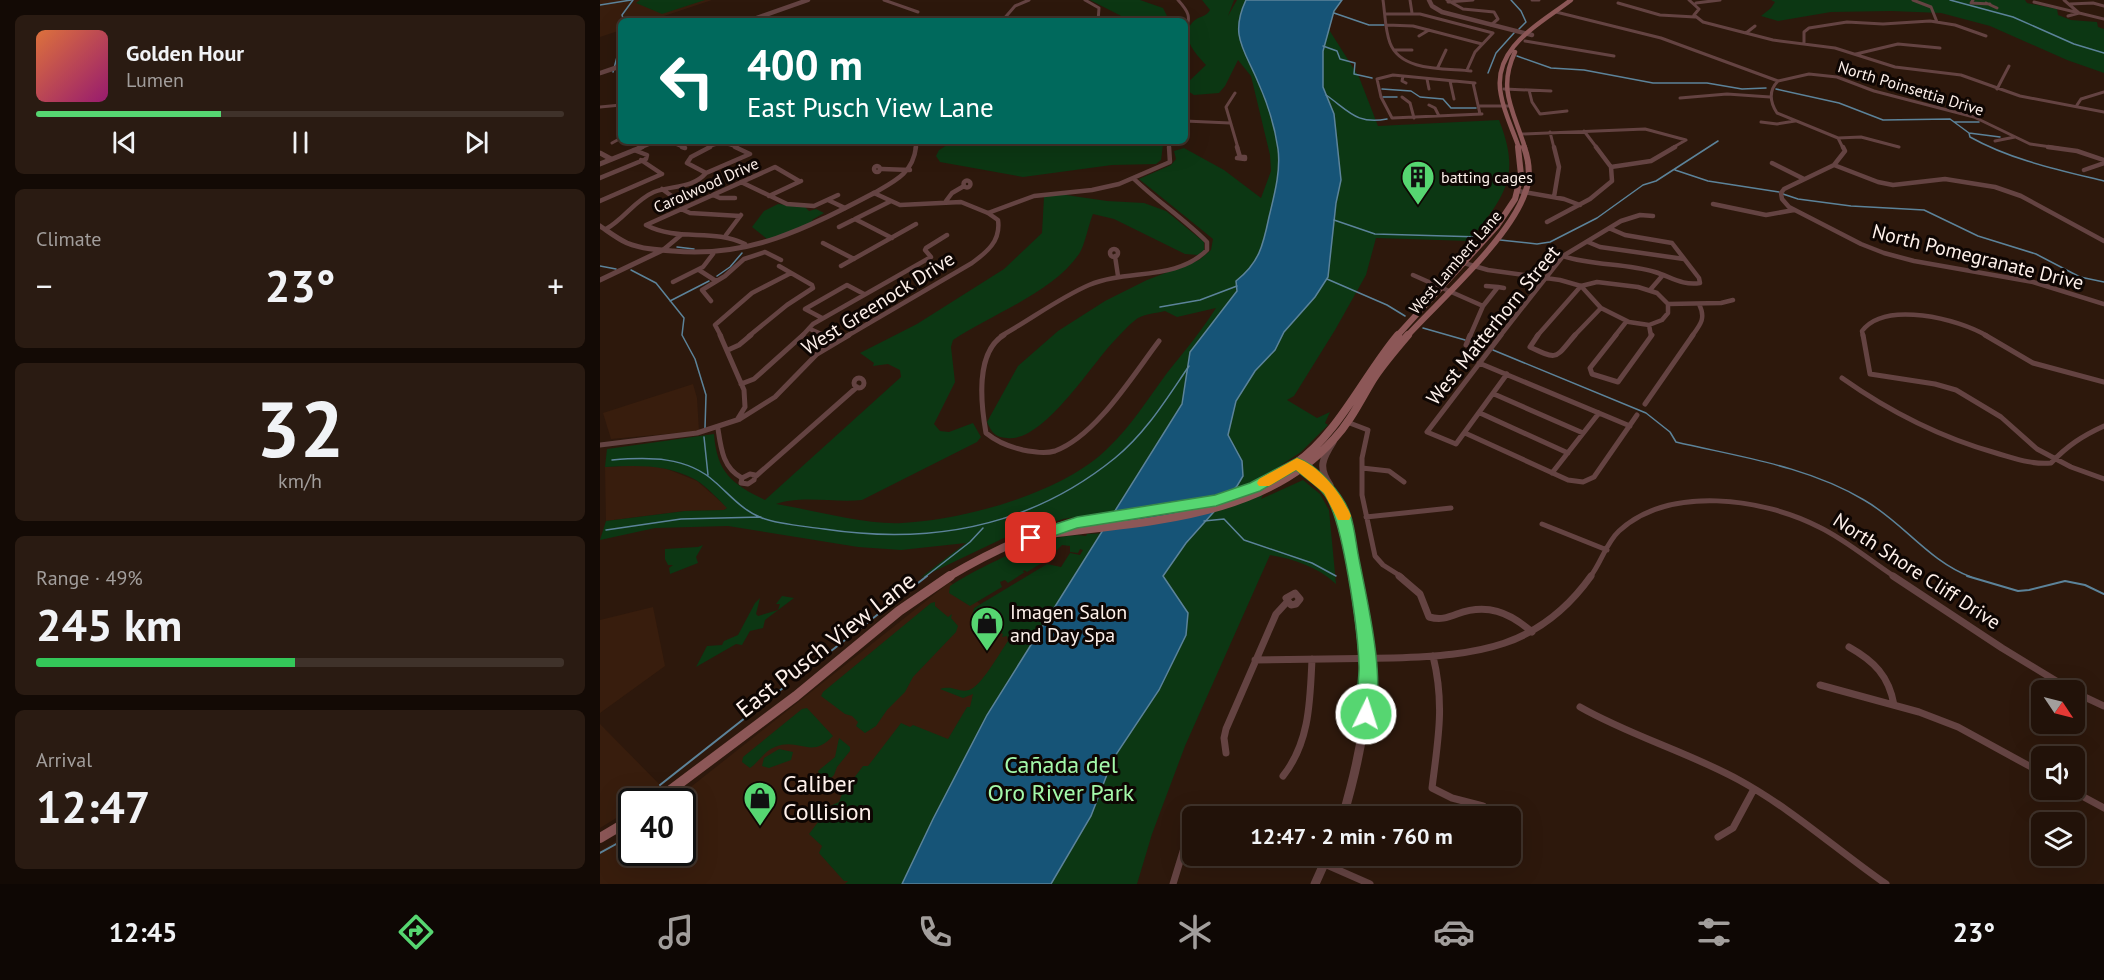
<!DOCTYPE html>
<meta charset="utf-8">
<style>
:root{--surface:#221209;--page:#2a1b12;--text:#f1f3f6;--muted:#a29e9c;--line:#3f322a;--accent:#56d671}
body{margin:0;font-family:"PT Sans",sans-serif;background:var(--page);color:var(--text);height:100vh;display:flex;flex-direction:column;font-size:22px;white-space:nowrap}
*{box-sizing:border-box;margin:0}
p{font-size:20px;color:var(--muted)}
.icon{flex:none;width:33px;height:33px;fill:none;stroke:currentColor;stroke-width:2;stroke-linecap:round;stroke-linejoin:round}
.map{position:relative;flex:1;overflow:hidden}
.side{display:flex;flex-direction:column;gap:15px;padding:15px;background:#130a05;width:600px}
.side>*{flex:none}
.top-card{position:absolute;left:18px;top:18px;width:570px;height:126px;border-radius:9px;box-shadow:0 6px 24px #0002,0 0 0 2px var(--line);background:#00695c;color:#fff;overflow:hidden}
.needle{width:39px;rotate:125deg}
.tools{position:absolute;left:1431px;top:680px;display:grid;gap:12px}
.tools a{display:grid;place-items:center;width:54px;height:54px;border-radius:9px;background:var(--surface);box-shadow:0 6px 24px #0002,0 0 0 2px var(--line);font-size:30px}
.speed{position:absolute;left:18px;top:788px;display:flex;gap:12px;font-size:30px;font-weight:700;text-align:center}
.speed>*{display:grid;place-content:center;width:78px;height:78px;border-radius:50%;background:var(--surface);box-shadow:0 6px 24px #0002,0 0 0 2px var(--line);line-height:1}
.speed .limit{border:3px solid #111;border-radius:9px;background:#fff;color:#111}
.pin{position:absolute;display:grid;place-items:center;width:51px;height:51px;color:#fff;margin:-26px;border-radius:12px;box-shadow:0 3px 9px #0006}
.me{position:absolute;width:66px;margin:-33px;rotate:4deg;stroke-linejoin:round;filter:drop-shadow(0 0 4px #0008)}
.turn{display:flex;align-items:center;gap:21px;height:126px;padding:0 30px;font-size:27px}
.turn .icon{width:78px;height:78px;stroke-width:2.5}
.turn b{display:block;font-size:42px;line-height:51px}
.big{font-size:45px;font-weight:700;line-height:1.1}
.side .tile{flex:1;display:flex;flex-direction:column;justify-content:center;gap:9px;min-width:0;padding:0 21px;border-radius:9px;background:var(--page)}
.side .dial{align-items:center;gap:0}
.dial b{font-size:78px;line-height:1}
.song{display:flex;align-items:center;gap:18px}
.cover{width:72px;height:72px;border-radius:9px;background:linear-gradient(135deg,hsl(20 70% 55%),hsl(320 70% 35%))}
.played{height:6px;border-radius:3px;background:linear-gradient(90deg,var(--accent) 35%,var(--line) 35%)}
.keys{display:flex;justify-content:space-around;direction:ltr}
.heat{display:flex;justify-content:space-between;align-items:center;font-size:33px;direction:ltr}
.charge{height:9px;border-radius:4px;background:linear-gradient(90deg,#34c759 49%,var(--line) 0)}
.trip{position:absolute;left:582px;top:806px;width:339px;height:60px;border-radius:9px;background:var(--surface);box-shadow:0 6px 24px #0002,0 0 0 2px var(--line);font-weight:700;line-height:60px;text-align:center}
.tabs{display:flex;height:96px;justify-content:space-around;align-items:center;background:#0e0704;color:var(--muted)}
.tabs .icon{width:42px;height:42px}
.tabs .selected{color:var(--accent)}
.tabs b{font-size:27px;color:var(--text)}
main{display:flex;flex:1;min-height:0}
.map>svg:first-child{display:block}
.built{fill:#381d0d}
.green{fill:#0c3713}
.water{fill:#165477;stroke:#5c839a;stroke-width:1.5}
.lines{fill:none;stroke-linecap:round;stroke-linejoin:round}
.stream-far1{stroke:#5c839a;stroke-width:1.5}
.stream{stroke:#5c839a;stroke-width:2}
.minor-far3{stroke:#644342;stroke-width:3}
.minor-far2{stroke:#644342;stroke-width:4.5}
.minor-far1{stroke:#644342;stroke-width:5}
.minor{stroke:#644342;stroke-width:7}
.tertiary-far3{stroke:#644342;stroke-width:4.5}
.tertiary-far2{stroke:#644342;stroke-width:5}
.tertiary-far1{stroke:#644342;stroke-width:7}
.tertiary{stroke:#644342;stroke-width:9}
.secondary-far3{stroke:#8c5757;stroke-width:4.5}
.secondary-far2{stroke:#8c5757;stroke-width:6}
.secondary-far1{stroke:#8c5757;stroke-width:8}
.secondary{stroke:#8c5757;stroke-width:10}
.route{fill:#56d671;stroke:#388b49;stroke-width:1.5}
.slow{fill:#f59e0b}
.labels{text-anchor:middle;stroke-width:6;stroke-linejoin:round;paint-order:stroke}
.far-street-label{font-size:16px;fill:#fef1eb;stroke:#0e0603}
.far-poi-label{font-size:16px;fill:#fef1eb;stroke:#0e0603;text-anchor:start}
.street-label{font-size:20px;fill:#fef1eb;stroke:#0e0603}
.poi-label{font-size:20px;fill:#fef1eb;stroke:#0e0603;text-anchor:start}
.near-street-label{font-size:24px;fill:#fef1eb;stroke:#0e0603}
.near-park-label{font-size:24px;fill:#a4f9aa;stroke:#0e0603}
.near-poi-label{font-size:24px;fill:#fef1eb;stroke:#0e0603;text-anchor:start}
</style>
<main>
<section class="side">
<div class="tile">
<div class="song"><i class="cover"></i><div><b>Golden Hour</b><p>Lumen</p></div></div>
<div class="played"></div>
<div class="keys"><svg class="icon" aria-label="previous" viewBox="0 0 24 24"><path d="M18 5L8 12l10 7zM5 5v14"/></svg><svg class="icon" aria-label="pause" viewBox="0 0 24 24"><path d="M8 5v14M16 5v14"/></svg><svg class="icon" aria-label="next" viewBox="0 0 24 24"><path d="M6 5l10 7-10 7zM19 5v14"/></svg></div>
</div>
<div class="tile"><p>Climate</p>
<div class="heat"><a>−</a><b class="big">23°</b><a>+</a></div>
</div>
<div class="tile dial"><b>32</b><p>km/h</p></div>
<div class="tile"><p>Range · 49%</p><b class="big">245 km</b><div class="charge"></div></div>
<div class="tile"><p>Arrival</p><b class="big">12:47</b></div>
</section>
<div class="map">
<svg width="1504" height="884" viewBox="0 0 1504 884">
<rect width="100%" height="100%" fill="#2d180c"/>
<path class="built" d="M0,0H112L49,21H21V30L0,37Z
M93,384L97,398L99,431L11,439L3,413Z
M36,465L62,467L97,481L128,508L124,510L85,511L6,521L5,467Z
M350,582L420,633L262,884H0V851L31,831L32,852H82V801H73Z
M53,607L65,666L0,713V620Z
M0,724L62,787L42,801H32L31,809L0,828Z"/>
<path class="green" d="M40,0H105L62,14L36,3Z
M490,0H540L563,8L567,16V21H531Z
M602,0H634L628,16L637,0H742L726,25L759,77L778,126L899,120C922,178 904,195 870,241L776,238L766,275L735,330L694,396L687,400L717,418L730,412L725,423L728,425L701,452L675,469L661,499L703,480L720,494L729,510L736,584C718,567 694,559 670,555L585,746L552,834L537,884H245L248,881H244L219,853L222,846L209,834L230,806L239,802L242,794L263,766H268L301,723L310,727L313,725L348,739L367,707H370L373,694L363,698L340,689C354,685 358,693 369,690C381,687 400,652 408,641L407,636L402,637L403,634L388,627L389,621L372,616L374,608L447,564L461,567L470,553L480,555L483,550L480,549L478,553L470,552V546L462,545L457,550L445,554V561L427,572L424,570L423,572H425L408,583L405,580L400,582L402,587L370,606L349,593L350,586C377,568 455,529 486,536L487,534L509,533L533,508L463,519L404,538L320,578L366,543L301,550L258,547L128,526L55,528L0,540L6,521L85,511L124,510L127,508C118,499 107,487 96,480C68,464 37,465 5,467L7,449L114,434C117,473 132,484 165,500L301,377L300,370L288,364L273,366L274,363L260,353L317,324L404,269L442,233L444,197L459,194L507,201L544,203L566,211L604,242V250L598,255L585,254L514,219L493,214C488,226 485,245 479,254C452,293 392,314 353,340L351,347L355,382L334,424L340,431L349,432L373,423L381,437L377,442L262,500C234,503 202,495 176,504C213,510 265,525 302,523C364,520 463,493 508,448C531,426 548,399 567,373C584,352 602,330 616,308L577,317L565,311C557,313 545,314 538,318C529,324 521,334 514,341C491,365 443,443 407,438C395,437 392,433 387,422L418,366L458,331L505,301L547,280L599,260L611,250L613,239L539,179L571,165L576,159L574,151L584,148L624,170L661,198L671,171L670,155L651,76L638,60L625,86L619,93L594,95L585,89V85L606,65C596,54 577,35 595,20C600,16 606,17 610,10Z
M1171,0H1425L1427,3L1457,9L1458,15L1471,20L1497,22L1498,27L1504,29V73L1467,60L1390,26L1341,13L1291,11L1231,12L1178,21L1161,16L1171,8L1175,2Z
M345,141H559L563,145L561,160L556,164L512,165L423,177L340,162L336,156L339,150L347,145Z
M178,204L205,207L209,211L216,209L224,213L212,220L214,222L189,234L167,239L152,227L164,211Z
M103,545L96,557L98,563L70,574L69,568L73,565H68L65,559V549L98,547Z
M182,596L194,598L165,620L163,628L150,631L142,645L136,644L96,667L107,646L122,645L124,641L138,635L155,603L160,598L156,614L158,616L178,610L180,604H176Z
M335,602V606L348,617L352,614L351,618L358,626L356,632L313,677L305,692L287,710L276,726L265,733L256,726L258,722L252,716L245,714L221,696L223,692L331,603Z
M207,708L233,736C211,760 199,737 175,747C164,751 159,762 150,768L142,762L143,757L202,709Z
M239,738L250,747V751L237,767L234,775L223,786L218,771L235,757Z
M179,749L193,752L191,760L169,768L162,766L164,758Z"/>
<path class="water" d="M646,0H742L734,11L723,51V87L734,114L741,180L736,203L728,277L715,297L684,332L675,350L655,371L636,401L628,435L642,461L643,476L637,486L586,543L563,576L588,613L586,635L559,690L513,759L491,816L451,884H302L333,819L387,715L582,404L590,352L637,291L636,281C659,263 663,246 669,217C674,196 681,171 678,149C675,128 667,102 658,82C645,50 629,36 646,0Z"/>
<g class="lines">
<path class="stream-far1" d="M911,0L921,11L926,22L919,29
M1350,0L1413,17L1474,44L1504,53
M0,5L31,0
M734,13L769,25H784
M24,21L22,15L33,0
M21,31V34
M723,46L737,51L740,59L755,63L754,74L772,78
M917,56L951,68L984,70L1053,83H1107L1142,89L1166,88
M13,72L21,42
M888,73L896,53L914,33
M782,89L811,91L820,97L843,99L851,108H876
M1176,89L1239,103L1283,120L1350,119L1369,133L1370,137C1411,160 1459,170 1504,181
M726,95C749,111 757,125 787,119
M783,97H797
M1354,122H1379
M1369,133L1400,137
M1075,170L1108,181L1179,192
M1183,194L1198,199L1251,206L1324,210L1378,236L1436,254L1480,277L1504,282
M734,220L775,234L881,237
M900,240L937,244L950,242L997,218L1043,185L1056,181L1118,141
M77,247L94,249
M0,266L16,269
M31,270L56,283L84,318L82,335L95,359L106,395L105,428
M117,276L130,267L142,253
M727,279L787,305L805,316
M70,301L109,281
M560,307L600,300L637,286
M823,328L865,340
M871,342L886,347
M893,350L1046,413L1070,432L1076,442C1140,457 1207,466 1264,500C1303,522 1328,561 1371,577
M104,437L108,475
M12,460C48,457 87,456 115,482C130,495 143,511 162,518C181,525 204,526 224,529C330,545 430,527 515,458C546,433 567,398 589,366
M604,521L624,519L644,540L712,563L736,576
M6,530L81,519L161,517
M325,577L370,542L383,528"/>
<path class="stream" d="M1367,576L1418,591L1429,590L1465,581L1485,585L1504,594
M199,676L327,576
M60,785L183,688
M0,853L18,843"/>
<path class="minor-far3" d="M284,0L318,12
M485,0L499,8L498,21
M578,0C588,11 592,17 585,31
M783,0C785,13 785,30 790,43C801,72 845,68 871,71
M810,0L812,13
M847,0L863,9L894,12L898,19L891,25
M932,0H939
M1089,0L1099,9L1094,15L1103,22L1173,40L1235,48L1295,67L1361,75L1420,96L1504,112
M1313,0L1331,7L1337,22
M1373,0L1371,3L1390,4
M1464,0L1479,13L1468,16
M848,2L873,0
M1434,2L1504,19
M1018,3L1060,15L1095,17
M1096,3L1120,0
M1386,3L1397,8
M1470,4L1493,3L1504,6
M956,12L1061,38L1178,81
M785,14H820L893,33
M402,21L415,6L429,0
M787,25L813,26L882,44
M1146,33L1155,26
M819,36L829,30
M925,41L1014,56
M585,42V54
M1204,43V32L1209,28L1247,22L1283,24L1330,21L1355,25L1386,36
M794,50H812
M1256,54L1298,44L1340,48
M838,67L846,50
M867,70L875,52L893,33
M803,76L802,81L806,83
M827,79L829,89
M850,81L854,99
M1178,81C1168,91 1170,102 1177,113L1238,138L1243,148
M1178,81L1209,74L1237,77L1274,91L1374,117L1430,144L1458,148
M873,83L880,114
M875,83L793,75L777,79L781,97L792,118L882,114
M904,89L951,91
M1397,89L1409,66
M929,90L932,102L940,114L967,111
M585,92L588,99L585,104
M635,93L626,107L638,148
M802,97L810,103L814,118
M1080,98L1127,94L1170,97
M829,105L835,108L839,116
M1477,105L1481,99L1504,92
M879,106H911
M0,107L21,105
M585,121L630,123
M1161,122L1177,124L1195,121
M984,131L997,148
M950,132L954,148
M921,134L1045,129L1086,140
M1238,138L1261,137L1299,147
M68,141L85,148
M568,141L569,148
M1395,141L1415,137
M12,143L21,138
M107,148C119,142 126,143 138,148
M315,148L316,141
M1072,148L1086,140"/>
<path class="minor-far2" d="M82,147L85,148
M110,147L91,157L87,163L106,173L150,154L135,147
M637,147L640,157
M954,147L959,167L954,197
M1243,147L1245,151L1234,165L1184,189L1181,193L1182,199L1189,207L1261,244L1284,253L1314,261L1433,282L1504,304
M1448,147L1477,151L1504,160
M640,157H645V159L637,158Z
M41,160L62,174
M1172,163L1204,179
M1234,165L1278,182L1293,185L1345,179L1395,187L1421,196L1504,241
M274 169a3 3 0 1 1 6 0a3 3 0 1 1-6 0Z
M1011,167L1051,161L1075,147
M282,169L310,170
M1484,170L1504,163
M0,178L46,159L47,155L34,150
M363.5 184a3.5 3.5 0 1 1 7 0a3.5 3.5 0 1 1-7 0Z
M141,182L187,204L214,206L238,195
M62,189L73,197
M918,191L964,199L980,205
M274,193C295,181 313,173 316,147
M113,195L120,198H135
M169,196L201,181
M228,200L245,208
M0,201L62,174
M346,201L352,193L364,186
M1113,204L1166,215L1194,210
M81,209L90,213L140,216
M388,213L434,196L492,190L519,184L570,162L569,147
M255,219L292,238
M947,222L990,199L1012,181L1011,167L996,147
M46,225L175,167L199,181
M46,225C78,242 113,228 145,244
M239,227L291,201
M6,229C24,219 35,200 54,192C72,185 92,189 106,173
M126,235L141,215
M988,242L1000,247L1084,259
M223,243L254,259
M510 253a4 4 0 1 1 8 0a4 4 0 1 1-8 0Z
M63,250L81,235
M515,256L518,276
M963,256C993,266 1025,263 1055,272C1071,277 1083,286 1100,283L1099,278L1072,243L1025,235L1011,229
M864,263L888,270L960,280L981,286L997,282L1038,287L1057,293L1068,304L1121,303L1133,300
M241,266L316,224
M99,270L116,281
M813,275L883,306L898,287L904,288
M73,282L103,267L113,254
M886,286L898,287
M1050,290L1063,275
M111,301L102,290L125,276L144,259L165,252L181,260
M1001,308L1029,322L1049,325
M222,318L205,309L247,285L264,294
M210,329L226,336
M121,336L115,325L152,293L191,273
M149,336L187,305L213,288L212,285L179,266
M202,336L213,324L331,257L325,250L326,248L347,235
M247,336L372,263C387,252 401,241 398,220L388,213L361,202L300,205L274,193
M401,336C430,320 459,298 489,285C527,269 576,281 607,250V242C583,218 558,202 534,179
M870,336L883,306
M900,336L963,256L1021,221L1040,215L1053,216
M937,336L981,286L1001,308
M974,336L1001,308
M1015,336L1026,322
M1051,336L1049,325L1062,320L1068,313V304
M1092,336C1101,324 1106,318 1099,304
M1263,336L1262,331C1285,300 1359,319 1387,336"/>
<path class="minor-far1" d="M120,335L144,390L145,407L137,420
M222,335L237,342
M404,335C375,352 381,405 386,433C397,442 410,447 423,450C434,452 445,454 455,451C496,436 533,375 559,341
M901,335L827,432L856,444L907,374
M938,335L930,347C959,361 955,358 975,335
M1016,335L990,368L992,374L1018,382L1052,335
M1263,335L1270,374L1335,384L1356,390L1401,417L1437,449L1471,467L1504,479
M1385,335L1433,363L1504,382
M866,345L870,335
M128,350L139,345L151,335
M879,363L1030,426
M1242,378C1290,412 1339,437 1396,453C1414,458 1432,465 1451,463C1467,446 1482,436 1504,426
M254 383a5 5 0 1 1 10 0a5 5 0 1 1-10 0Z
M141,384L154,379L203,335
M894,394L983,433
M1045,404L1093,335
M880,413L968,453
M747,422L768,430L762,458V495L775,556L783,565L802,577
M118,429C121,449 123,468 142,478
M865,433L968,480L983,482L994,477L1037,415
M0,445L97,433L140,419L175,397L217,354L249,335
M762,468L789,471L804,482
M952,473L999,413
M150,474L155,475L154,480L148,484L141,483L142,478Z
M156,476L257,387
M766,517L851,508
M942,524L1007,550
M990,577C1001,563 1006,543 1019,531C1069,485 1163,498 1219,527C1246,540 1269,560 1295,577"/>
<path class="minor" d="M799,576L820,594L829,617C840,620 847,618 857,614C887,603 909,612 932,632
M1293,576L1402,648L1471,690
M695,593L700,599L696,604L691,605L686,598Z
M1249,647C1274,661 1289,676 1294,705
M833,656C845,705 838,739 832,788L852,798L883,806
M655,660C701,659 747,659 793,658C877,655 939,649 991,576
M1220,685L1319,712L1358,727L1442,773
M1474,692L1504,706
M980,707C1031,736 1088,752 1139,780C1192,809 1237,850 1286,884
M626,753L624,738L626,729L676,614L687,602
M683,776C710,742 710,700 712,659
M1469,789L1504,808
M595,816L597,812L611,816
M1118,837L1133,828L1154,789
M704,855L770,884
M573,884L592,822"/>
<path class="tertiary-far3" d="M829,0L832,6L842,12L932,35
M148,21L208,0
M0,73L21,66
M39,148L56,141"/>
<path class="tertiary-far2" d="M0,153L11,159
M0,164L42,147
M0,226C9,232 18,239 27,243C42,249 58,250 73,251C151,258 207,228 274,193
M0,280L63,250"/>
<path class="tertiary-far1" d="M699,465L726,486L741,509L754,577
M730,485C718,468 722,459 733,442"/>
<path class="tertiary" d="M743,816C760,758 772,699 766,639C764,618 758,597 754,576
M715,884L728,855"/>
<path class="secondary-far3" d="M915,52C897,90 914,111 925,148
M919,148C913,130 904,113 901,95C891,48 940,24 971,0"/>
<path class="secondary-far2" d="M797,336L897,226L915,199L921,175L918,147
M807,336C841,299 909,239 925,193C931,178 929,161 924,147"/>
<path class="secondary-far1" d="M450,534C548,521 663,518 734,439C751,421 761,399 774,378C784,363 796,349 808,335
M348,577C385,555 427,534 469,524C546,507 629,511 696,463C738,434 765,374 798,335"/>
<path class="secondary" d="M56,801L196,696L299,611L350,576
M0,838L32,819"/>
</g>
<path class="route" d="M697,458C717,464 743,494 750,514C755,528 756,545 759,559C766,596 788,686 772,719L766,722L760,719C753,705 760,681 759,665C758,632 743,517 724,494C717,485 705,478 696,470L660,491L616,506L477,528L431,544L425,542L423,538L425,534L477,517L615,495L650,483Z"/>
<path class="slow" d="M697,458C719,465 743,495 751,516L749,520H738L724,493L696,470L669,486H659L657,483L659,479Z"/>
<defs>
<g id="building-pin" transform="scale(1.725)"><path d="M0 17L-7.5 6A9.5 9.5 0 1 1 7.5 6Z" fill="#56d671" stroke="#0e0603"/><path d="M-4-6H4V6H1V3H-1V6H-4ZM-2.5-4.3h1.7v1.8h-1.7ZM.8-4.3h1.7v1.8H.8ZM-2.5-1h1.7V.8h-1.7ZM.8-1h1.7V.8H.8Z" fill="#111"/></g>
<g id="shop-pin" transform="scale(1.725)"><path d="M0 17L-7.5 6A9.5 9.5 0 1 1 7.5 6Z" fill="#56d671" stroke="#0e0603"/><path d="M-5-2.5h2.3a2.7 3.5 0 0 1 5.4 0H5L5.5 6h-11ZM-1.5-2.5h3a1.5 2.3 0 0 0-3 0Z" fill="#111"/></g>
</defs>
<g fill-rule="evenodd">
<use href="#building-pin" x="818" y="177"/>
<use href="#shop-pin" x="387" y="623"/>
<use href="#shop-pin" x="160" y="798"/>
</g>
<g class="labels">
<g class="far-street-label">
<text transform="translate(1311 88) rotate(17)" y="6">North Poinsettia Drive</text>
<text transform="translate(106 185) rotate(-24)" y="6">Carolwood Drive</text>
<text transform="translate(855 262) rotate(-49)" y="6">West Lambert Lane</text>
</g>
<g class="far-poi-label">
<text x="841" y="183">batting cages</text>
</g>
<g class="street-label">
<text transform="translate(1378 257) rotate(14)" y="7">North Pomegranate Drive</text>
<text transform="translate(278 303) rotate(-32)" y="7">West Greenock Drive</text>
<text transform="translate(893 325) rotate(-51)" y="7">West Matterhorn Street</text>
<text transform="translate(1317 571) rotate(33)" y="7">North Shore Cliff Drive</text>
</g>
<g class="poi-label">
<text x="410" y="619">Imagen Salon<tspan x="410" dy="23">and Day Spa</tspan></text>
</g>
<g class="near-street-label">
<text transform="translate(226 645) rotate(-38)" y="8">East Pusch View Lane</text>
</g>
<g class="near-park-label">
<text x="461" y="773">Cañada del<tspan x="461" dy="28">Oro River Park</tspan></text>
</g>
<g class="near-poi-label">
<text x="183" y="792">Caliber<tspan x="183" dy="28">Collision</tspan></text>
</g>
</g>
</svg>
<div class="tools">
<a><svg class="needle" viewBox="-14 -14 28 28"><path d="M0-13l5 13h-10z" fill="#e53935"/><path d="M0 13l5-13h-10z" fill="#a29e9c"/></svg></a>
<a><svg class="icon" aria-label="sound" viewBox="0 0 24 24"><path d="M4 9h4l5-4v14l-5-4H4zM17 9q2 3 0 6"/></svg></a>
<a><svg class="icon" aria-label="layers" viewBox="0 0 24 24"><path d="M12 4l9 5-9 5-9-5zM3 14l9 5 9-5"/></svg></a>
</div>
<div class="speed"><div class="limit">40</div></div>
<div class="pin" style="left:431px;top:538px;background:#d93025"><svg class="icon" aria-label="arrive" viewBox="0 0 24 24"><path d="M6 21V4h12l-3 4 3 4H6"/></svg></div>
<svg class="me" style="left:766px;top:714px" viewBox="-20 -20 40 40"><circle r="17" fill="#56d671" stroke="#fff" stroke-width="3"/><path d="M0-11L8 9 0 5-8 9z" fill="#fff"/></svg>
<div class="trip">12:47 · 2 min · 760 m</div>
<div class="top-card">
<div class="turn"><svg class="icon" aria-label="left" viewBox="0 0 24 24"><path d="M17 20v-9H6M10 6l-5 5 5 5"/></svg><div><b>400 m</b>East Pusch View Lane</div></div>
</div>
</div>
</main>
<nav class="tabs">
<b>12:45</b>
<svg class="icon selected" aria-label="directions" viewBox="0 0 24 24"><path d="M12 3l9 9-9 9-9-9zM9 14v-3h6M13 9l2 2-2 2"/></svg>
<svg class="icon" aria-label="music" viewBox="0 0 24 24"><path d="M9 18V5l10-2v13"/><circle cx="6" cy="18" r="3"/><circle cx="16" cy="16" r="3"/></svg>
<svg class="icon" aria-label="phone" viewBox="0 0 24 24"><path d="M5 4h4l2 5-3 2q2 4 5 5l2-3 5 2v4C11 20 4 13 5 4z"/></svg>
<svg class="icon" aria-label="climate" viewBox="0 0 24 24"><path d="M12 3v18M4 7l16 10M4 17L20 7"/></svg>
<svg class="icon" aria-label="car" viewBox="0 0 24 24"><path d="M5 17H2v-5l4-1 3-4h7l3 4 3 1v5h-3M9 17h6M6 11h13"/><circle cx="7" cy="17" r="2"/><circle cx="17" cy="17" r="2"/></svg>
<svg class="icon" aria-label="filters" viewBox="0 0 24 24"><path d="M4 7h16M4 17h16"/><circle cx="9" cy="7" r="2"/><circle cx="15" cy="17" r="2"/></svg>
<b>23°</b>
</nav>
